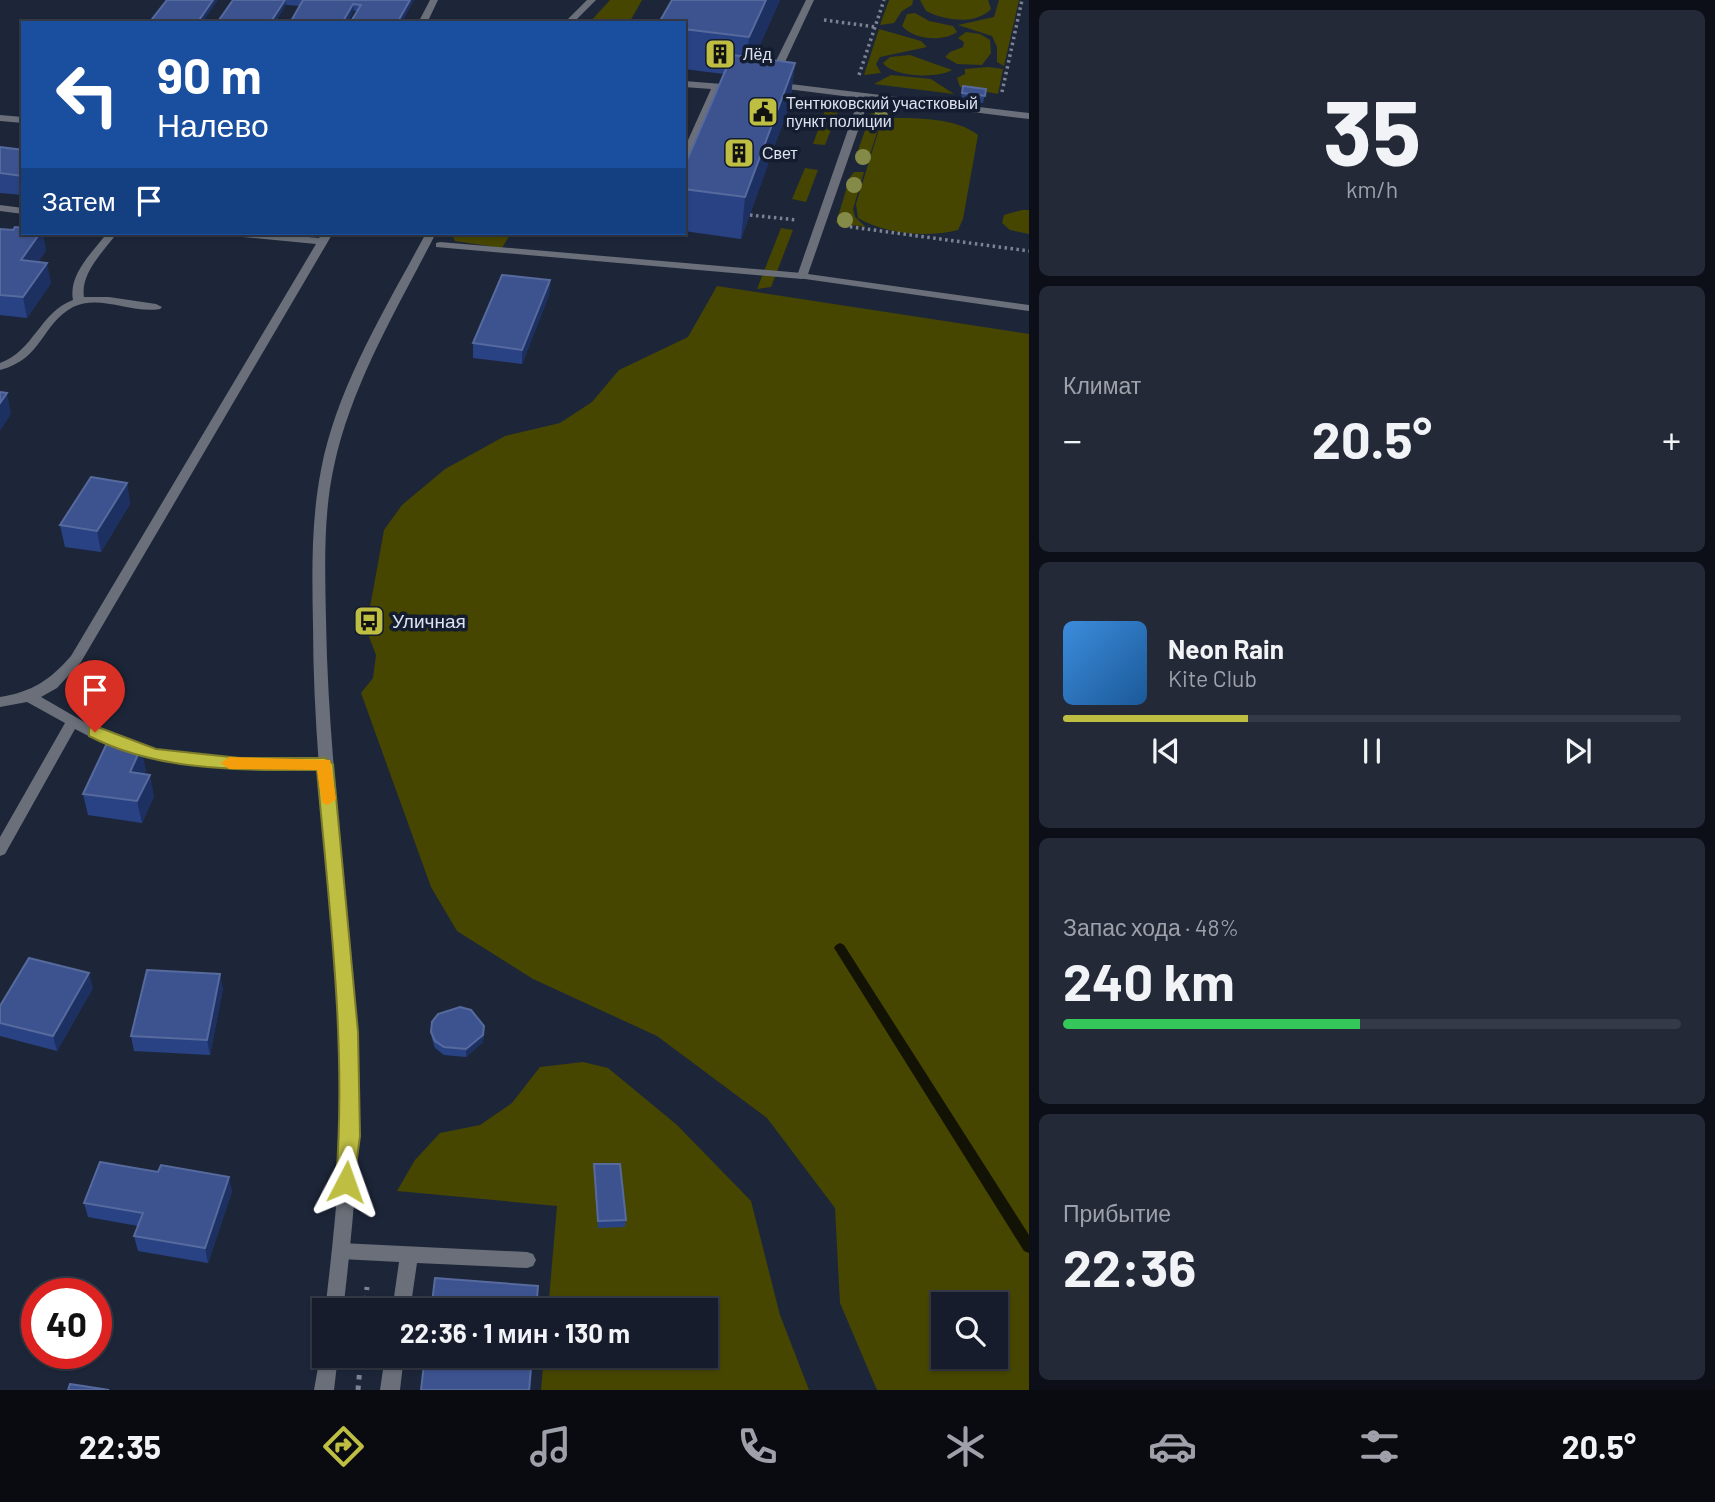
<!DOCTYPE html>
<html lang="ru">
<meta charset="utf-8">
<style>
:root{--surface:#161c2b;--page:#232937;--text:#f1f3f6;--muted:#9ea1a9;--line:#353a47;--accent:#bebf42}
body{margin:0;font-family:Barlow,sans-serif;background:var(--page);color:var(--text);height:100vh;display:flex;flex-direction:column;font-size:26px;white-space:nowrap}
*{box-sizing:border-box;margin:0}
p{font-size:23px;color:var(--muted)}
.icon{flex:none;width:38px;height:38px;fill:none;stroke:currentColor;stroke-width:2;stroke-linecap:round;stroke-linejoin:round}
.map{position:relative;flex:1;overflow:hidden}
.details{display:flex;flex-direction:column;gap:10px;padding:10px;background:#0c0f18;width:686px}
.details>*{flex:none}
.top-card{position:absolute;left:21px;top:21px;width:665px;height:214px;border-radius:0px;box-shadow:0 2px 5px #0004,0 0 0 2px var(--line);background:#1a4fa0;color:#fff;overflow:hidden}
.fabs{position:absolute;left:931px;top:1292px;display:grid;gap:14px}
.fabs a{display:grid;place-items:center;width:77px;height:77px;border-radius:0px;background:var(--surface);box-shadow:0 2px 5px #0004,0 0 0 2px var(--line);font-size:35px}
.speed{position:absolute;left:21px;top:1278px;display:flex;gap:14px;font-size:35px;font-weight:700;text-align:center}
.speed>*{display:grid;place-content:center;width:91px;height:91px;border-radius:50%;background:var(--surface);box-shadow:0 2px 5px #0004,0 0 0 2px var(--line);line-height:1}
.speed .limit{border:10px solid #d22;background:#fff;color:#111}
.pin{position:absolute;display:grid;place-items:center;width:60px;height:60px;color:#fff;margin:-72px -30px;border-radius:50% 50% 50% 0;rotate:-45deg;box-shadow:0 0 7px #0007}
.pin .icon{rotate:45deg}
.me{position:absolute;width:77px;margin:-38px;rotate:4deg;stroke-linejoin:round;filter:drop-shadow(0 0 5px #0008)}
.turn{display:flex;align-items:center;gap:24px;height:147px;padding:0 21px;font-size:32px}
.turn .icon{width:91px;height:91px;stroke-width:2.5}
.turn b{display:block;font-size:49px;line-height:60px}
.then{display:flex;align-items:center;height:66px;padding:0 21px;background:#0003;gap:14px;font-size:26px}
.big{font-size:52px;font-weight:700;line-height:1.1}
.details .widget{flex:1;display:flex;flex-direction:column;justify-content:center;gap:10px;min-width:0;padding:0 24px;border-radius:10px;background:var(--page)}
.details .dial{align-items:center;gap:0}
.dial b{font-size:91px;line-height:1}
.song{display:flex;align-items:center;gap:21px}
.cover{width:84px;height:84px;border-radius:10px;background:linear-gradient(135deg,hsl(210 70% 55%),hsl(210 70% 35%))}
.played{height:7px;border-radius:4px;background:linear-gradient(90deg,var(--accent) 30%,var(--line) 30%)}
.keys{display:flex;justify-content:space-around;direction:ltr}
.heat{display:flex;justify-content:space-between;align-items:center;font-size:38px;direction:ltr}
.charge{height:10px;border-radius:5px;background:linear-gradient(90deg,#34c759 48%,var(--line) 0)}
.trip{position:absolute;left:312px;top:1298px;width:406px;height:70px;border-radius:0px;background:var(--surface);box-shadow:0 2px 5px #0004,0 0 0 2px var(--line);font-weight:700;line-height:70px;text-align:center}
.tab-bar{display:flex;height:112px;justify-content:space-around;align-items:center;background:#090b11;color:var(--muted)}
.tab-bar .icon{width:49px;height:49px}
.tab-bar .active{color:var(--accent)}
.tab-bar b{font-size:32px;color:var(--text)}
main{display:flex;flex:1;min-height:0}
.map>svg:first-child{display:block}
.green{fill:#464600;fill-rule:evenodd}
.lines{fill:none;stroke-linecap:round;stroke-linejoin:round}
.stream{fill:#121205;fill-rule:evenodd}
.path-far1{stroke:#7b8393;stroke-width:3.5;stroke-dasharray:2.5 3.5;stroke-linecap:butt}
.path{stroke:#7b8393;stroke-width:5;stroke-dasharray:4.5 6;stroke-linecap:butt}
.service{fill:#6a6f79;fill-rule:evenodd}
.minor{fill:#6a6f79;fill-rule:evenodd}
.tertiary{fill:#6a6f79;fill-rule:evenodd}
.tree{fill:#848a48}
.wall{fill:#294284}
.shaded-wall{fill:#1c3061}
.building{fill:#3d5390;stroke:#566a9e;stroke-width:2}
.route{fill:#bebf42;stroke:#7c7c2b;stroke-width:2}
.slow{fill:#f59e0b}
.labels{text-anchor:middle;stroke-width:7;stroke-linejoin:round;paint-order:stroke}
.far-poi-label{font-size:16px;fill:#dce2ef;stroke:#141c2f;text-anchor:start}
.poi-label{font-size:19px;fill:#dce2ef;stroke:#141c2f;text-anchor:start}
</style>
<main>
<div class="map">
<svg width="1029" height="1390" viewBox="0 0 1029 1390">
<rect width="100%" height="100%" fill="#1d2639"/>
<path class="green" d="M610,0H642L629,23H589Z
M889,0H913L912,5L902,11L894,23L880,25Z
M920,0H988L991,9C975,26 944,20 926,11Z
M999,0H1019L1004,66L997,62V47L992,36L958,25L994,17Z
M915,13L929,21L953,26L957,32C943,42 914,40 902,26L907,14Z
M879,29L921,41L927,47L880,57L876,64L881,73L864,75Z
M966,32L980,34L990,40L991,53L982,65L957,64L945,57L950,52L963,47L964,42L958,38Z
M910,55L952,70C937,79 893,77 883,63L890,57Z
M988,67L1003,69L998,94L960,87L957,78L965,74V69Z
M891,75L931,79L954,94L874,84Z
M827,105L839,109L825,145L813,144Z
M871,113L888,116L878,129L867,164L855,159Z
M892,118C920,118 956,118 978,135L963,219L958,230C928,238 885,234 858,218L856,204L879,129Z
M805,168L818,170L806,202L792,199Z
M854,172H864L853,209L855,217L866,227L836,223L850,177Z
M1022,210H1029V234L1010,230L1002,223L1004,215Z
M781,228L793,230L771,287L757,289Z
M451,233H511L502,248L455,241Z
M717,286L1029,334V1390H877L840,1303L835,1208L767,1118L657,1036L533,979L457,931L431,887L361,693L373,678L376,655L366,629L384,530L402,505L445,469L505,436L560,423L592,402L619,370L688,337ZM943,1304H996V1356H943Z
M583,1062L608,1068L677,1125L751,1201L780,1315L809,1390H541L544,1356H705V1311H548L557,1206L397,1191L415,1160L440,1133L480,1125L512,1103L540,1067Z"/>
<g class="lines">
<path class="stream" d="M840,943L844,945L1029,1235V1253L1024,1251L836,951L834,948L836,945Z"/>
<path class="path-far1" d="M824,20L876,27
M859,75L884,0
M1002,92L1022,0
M750,215L797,220
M844,226L1029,251"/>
<path class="path" d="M365,1311L367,1287
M358,1390L361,1356"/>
<path class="service" d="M430,0H438L427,23H418Z
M806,0H814L778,77L770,79L768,77Z
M684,81L735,85L740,88L735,91L720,90L689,161L684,164V149L711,89L684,87Z
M774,82L1029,113V119L869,99L808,274L1029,305V311L798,278L797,276L859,98L771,87L769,85Z
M0,115L23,117V123L0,121Z
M0,205L23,208V214L0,211Z
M107,233H117C104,251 80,273 84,297H109L156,304L162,307L160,309C132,314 100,294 73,307C41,324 43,359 0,370V363C33,352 41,311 73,300C68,274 93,252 107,233Z
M227,233H262L319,238L323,233H333L81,662L57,688L41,697C68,712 93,729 122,740C185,765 258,759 325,759L330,760L332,764L330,768L325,769C239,770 153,773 75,729L5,854L0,856V837L65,723L27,702L0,707V697C32,692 50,680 71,656L316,244L232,236Z
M341,1243L527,1252L533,1254L536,1260L533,1266L527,1268L417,1263L410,1311H392L399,1262L341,1259L335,1257L332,1251L335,1245Z
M385,1356H404L400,1390H380Z"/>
<path class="minor" d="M440,242L802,273L807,276L802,279L436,247V243Z"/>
<path class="tertiary" d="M587,0H596L573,23H564Z
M426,233H436C398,307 352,383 334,466C323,516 325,569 326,620C328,757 348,892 357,1029C363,1123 354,1217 343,1311H325C336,1217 346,1123 341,1029C333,894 313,760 313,625C312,574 311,521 321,470C337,386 386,308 426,233Z
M324,1349V1356H338L334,1390H314L320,1356Z"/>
</g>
<g class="tree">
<circle cx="881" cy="116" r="7"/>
<circle cx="863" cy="157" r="8"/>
<circle cx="854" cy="185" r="8"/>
<circle cx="845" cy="220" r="8"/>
</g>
<path class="wall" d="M231,0H414L401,23H350L357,11Z
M672,0H780L754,58L795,63L790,103L741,239L684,231V167L724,74L684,69V23H660Z
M963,86L986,89L983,103L961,100Z
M0,147L23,150V195L0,193Z
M0,229L46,250L38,262L51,283L27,318L0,315Z
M550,280L549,295L522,364L473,358V343Z
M127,483L130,504L101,552L65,547L60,525Z
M146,770L144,774L154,796L142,823L88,815L83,794Z
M93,988L57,1051L0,1036V1006Z
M223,988L210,1055L134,1051L131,1036Z
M431,1032L484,1033L483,1042L466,1057L444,1055L435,1048L432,1039Z
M594,1164L626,1220L625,1227L598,1228Z
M232,1191L208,1263L138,1251L134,1236L138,1226L88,1217L84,1203Z"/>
<path class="shaded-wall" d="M213,0H218L202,23H197Z
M285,0H286V5L275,23H270Z
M410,0H414L401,23H397Z
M766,0H780L746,77L749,37Z
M353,4L354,11L347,23H342Z
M795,63L790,103L741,239L745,197Z
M40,233H43L46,250L25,280L21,260Z
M47,263L51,283L27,318L23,297Z
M550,280L549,295L522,364V350Z
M7,393L11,414L0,431V403Z
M127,483L130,504L101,552L97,531Z
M141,748L146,770L135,794L130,772Z
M150,775L154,796L142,823L137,801Z
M89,973L93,988L57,1051L53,1036Z
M220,974L223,988L210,1055L207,1040Z
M484,1026L483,1042L466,1057V1049Z
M229,1177L232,1191L208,1263L205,1248Z
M532,1356H533L531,1390H529Z"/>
<path class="building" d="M167,0H213L197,23H149Z
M233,0H285L270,23H217Z
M303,0H410L397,23H350L361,5L353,4L342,23H290Z
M672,0H766L749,37L684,29V23L660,21Z
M732,55L795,63L745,197L684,189V167Z
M963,86L986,89L985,96L962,93Z
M0,147L23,150V176L0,173Z
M15,227L23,228V233H40L21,260L47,263L23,297L0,295V229L13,230Z
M502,275L550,280L522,350L473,343Z
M0,392L7,393L0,403Z
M91,477L127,483L97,531L60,525Z
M107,743L141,748L130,772L150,775L137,801L83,794Z
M29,958L89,973L53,1036L0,1023V1006Z
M147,970L220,974L207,1040L131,1036Z
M460,1007L471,1010L484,1026L483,1035L466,1049L444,1047L435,1041L431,1032L432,1022L438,1014Z
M100,1162L158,1172L161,1165L229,1177L205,1248L134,1236L143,1213L84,1203Z
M594,1164H620L626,1220L598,1221Z
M435,1278L538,1286L536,1311H431Z
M425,1356H532L529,1390H421Z
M70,1384L109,1390H68Z"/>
<path class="route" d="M95,726L156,749L240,758H325L333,764L358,1032L360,1136L353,1188L346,1191L339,1188L336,1182C347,1045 329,907 317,770C240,770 159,772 89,736V728Z"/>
<path class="slow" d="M229,757L330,760L336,799L328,805L322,803L317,770L229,769L221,763Z"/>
<defs>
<g id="building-square" transform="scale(1.575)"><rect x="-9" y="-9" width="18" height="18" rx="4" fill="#bebf42" stroke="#141c2f"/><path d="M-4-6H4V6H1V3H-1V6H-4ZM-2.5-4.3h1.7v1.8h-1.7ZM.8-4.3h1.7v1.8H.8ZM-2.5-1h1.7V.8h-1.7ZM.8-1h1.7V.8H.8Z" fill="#111"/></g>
<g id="civic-square" transform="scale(1.575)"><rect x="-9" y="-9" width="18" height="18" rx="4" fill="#bebf42" stroke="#141c2f"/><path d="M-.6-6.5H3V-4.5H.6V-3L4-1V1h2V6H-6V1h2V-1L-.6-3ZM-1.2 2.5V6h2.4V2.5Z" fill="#111"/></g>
<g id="bus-square" transform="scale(1.575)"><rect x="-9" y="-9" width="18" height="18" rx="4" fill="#bebf42" stroke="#141c2f"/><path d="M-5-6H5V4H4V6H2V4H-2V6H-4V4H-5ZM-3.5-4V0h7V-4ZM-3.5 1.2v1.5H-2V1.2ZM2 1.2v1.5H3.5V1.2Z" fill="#111"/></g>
</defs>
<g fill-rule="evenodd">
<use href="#building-square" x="720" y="54"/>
<use href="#civic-square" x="763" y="112"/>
<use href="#building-square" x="739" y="153"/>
<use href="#bus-square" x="369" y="621"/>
</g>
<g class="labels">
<g class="far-poi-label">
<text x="743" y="60">Лёд</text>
<text x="786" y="109">Тентюковский участковый<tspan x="786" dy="18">пункт полиции</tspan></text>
<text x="762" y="159">Свет</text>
</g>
<g class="poi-label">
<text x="392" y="628">Уличная</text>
</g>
</g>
</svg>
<div class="fabs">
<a><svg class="icon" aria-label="search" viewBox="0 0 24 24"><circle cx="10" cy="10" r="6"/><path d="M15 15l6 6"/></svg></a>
</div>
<div class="speed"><div class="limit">40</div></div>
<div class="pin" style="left:95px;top:732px;background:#d93025"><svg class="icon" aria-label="arrive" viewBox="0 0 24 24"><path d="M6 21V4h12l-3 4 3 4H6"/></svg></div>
<svg class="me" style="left:346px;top:1182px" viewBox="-20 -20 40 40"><path d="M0-17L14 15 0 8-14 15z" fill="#bebf42" stroke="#fff" stroke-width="4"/></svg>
<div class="trip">22:36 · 1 мин · 130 m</div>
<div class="top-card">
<div class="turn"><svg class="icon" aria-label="left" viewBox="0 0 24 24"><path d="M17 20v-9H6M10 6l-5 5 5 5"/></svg><div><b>90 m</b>Налево</div></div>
<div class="then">Затем<svg class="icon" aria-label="arrive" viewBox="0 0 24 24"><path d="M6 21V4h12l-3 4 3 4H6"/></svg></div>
</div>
</div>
<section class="details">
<div class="widget dial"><b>35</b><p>km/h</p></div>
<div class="widget"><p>Климат</p>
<div class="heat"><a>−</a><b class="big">20.5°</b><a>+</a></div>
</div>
<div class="widget">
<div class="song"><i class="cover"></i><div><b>Neon Rain</b><p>Kite Club</p></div></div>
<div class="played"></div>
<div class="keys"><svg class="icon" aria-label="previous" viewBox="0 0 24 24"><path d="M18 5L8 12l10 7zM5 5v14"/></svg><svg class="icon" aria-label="pause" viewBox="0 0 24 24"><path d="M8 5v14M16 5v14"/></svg><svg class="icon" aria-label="next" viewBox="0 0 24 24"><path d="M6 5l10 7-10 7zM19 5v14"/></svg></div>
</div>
<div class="widget"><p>Запас хода · 48%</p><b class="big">240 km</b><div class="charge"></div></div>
<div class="widget"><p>Прибытие</p><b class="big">22:36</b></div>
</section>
</main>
<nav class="tab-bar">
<b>22:35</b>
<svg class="icon active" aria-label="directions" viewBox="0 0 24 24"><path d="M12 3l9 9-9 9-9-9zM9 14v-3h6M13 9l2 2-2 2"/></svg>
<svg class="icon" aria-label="music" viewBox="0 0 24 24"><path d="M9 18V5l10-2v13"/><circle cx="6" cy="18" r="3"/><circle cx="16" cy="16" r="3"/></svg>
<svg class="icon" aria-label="phone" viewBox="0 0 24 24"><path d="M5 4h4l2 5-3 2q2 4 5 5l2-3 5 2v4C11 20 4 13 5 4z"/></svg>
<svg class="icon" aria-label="climate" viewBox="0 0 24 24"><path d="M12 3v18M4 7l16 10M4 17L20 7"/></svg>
<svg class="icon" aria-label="car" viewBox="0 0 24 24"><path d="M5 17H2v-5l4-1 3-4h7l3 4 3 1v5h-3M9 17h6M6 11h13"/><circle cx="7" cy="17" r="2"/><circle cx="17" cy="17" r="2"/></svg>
<svg class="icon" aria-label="filters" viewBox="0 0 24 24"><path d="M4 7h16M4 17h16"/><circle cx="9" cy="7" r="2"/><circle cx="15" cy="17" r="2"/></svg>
<b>20.5°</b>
</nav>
